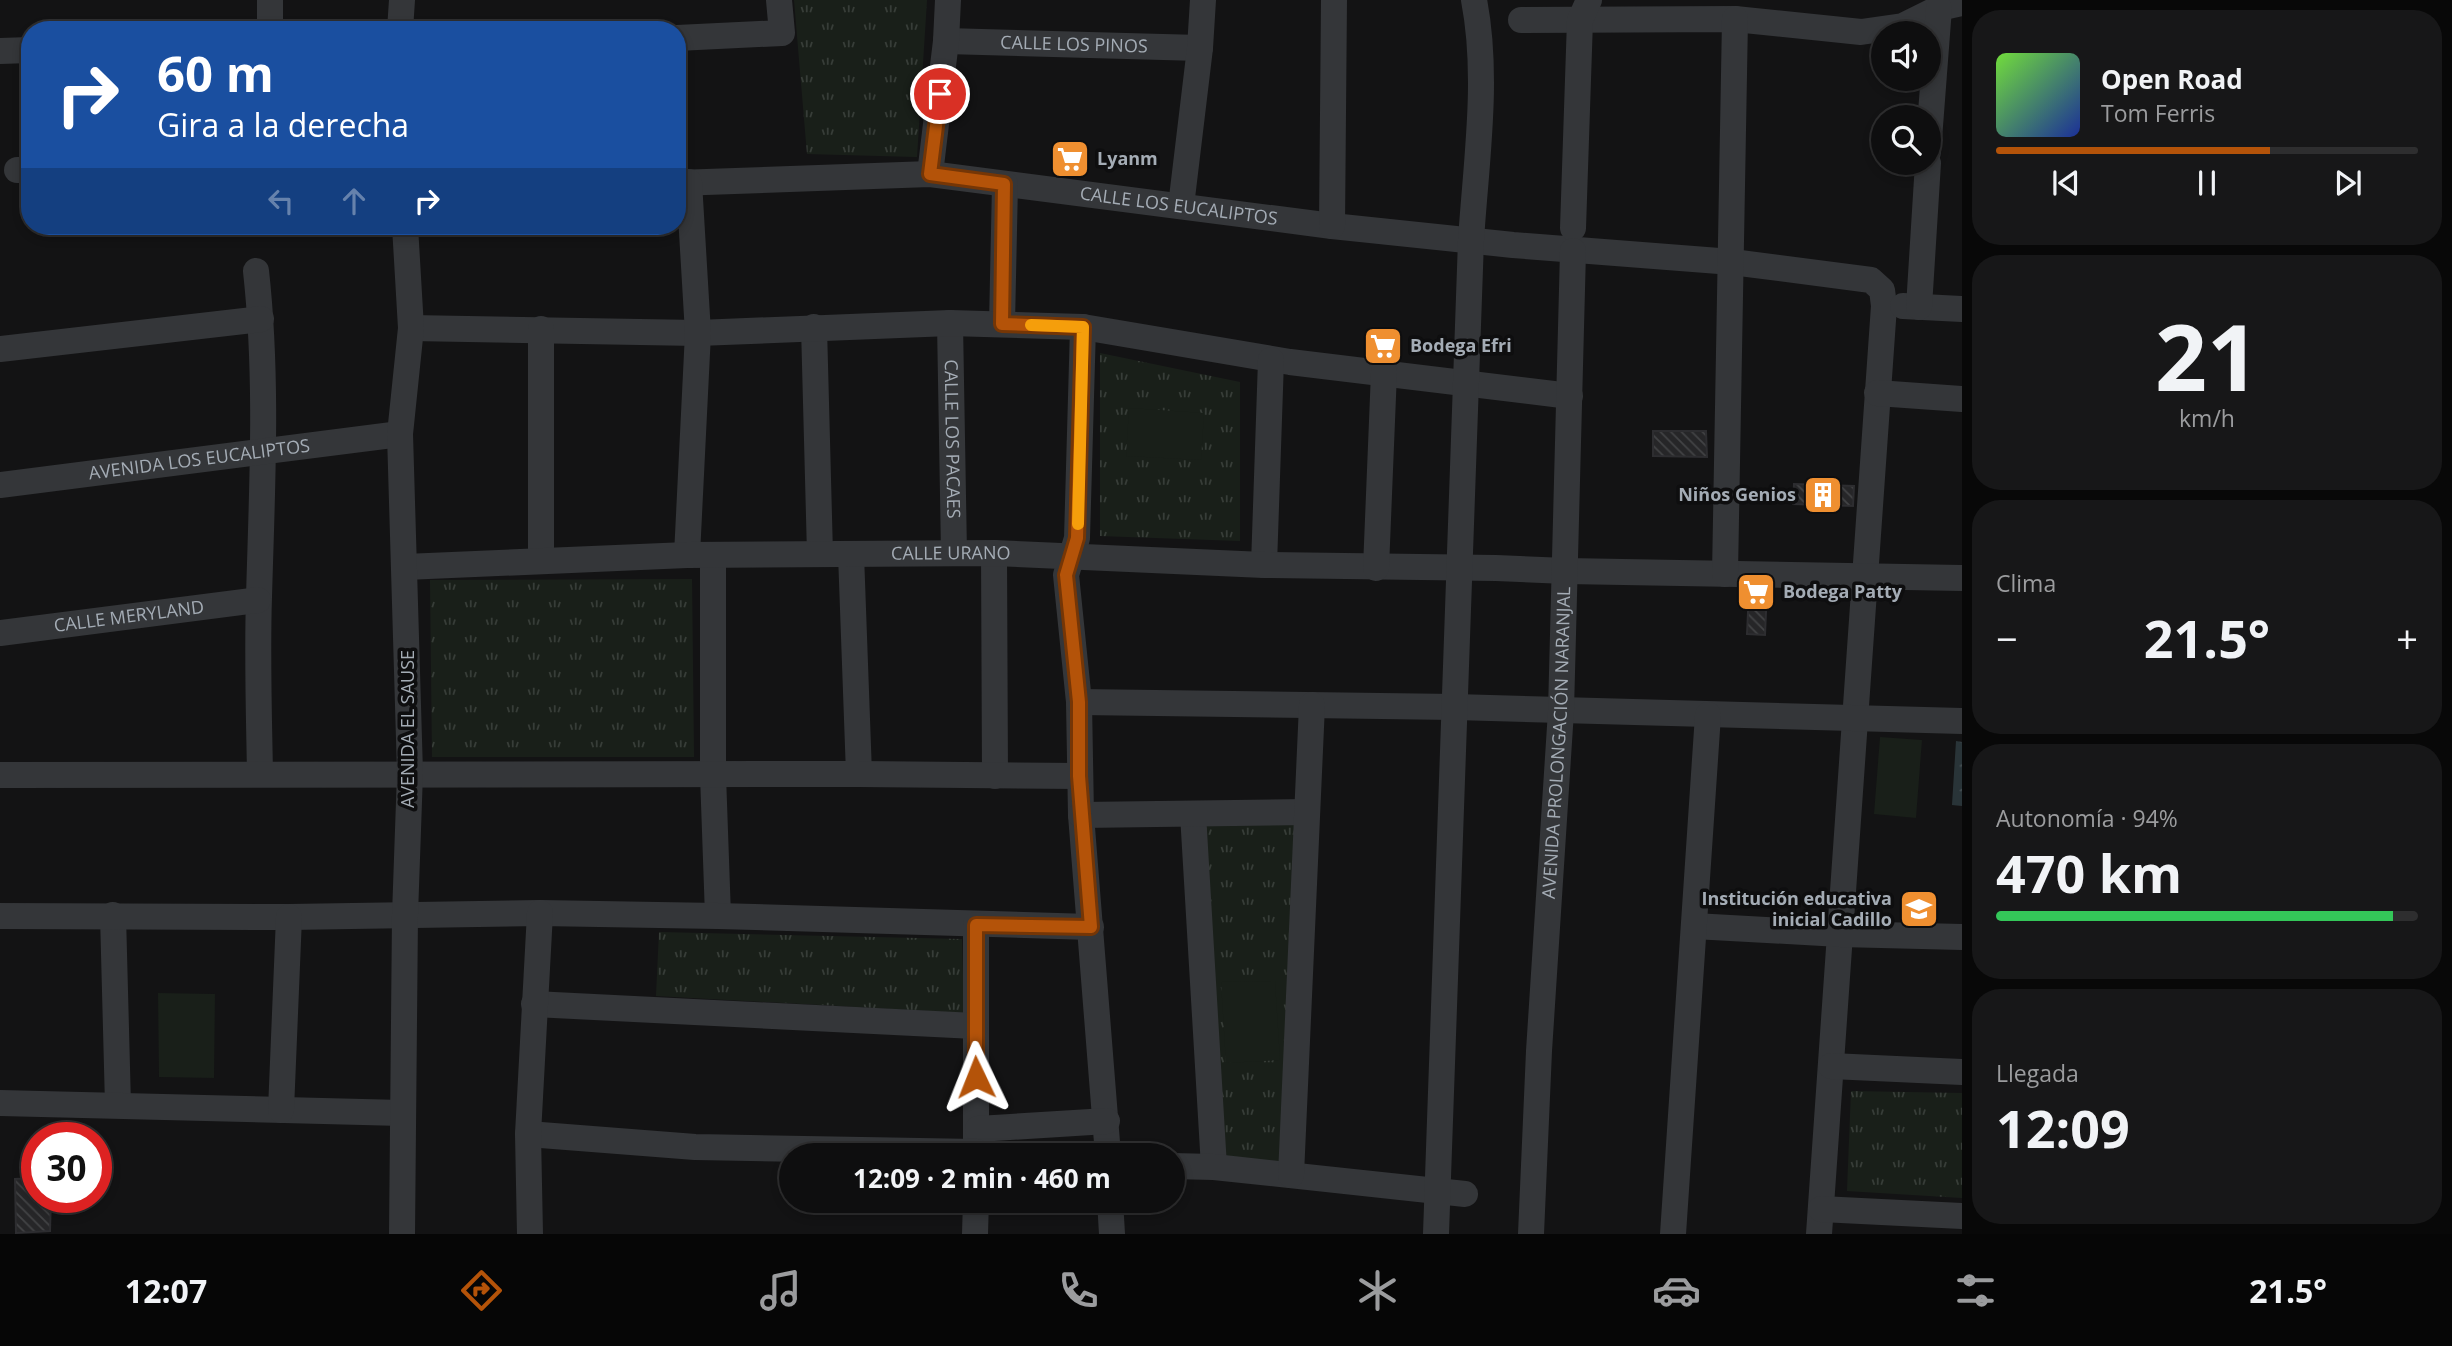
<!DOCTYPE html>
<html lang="es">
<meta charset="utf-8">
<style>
:root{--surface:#0e0e0f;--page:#171718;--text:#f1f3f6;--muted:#9b9c9e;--line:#2e2e2f;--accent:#b45309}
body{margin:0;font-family:"Open Sans",sans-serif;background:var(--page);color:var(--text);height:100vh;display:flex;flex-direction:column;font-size:26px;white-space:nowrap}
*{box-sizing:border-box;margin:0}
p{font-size:23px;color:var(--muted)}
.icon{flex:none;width:38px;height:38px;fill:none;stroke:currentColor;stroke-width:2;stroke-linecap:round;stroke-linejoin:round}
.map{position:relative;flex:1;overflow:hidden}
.details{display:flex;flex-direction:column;gap:10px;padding:10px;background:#080808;width:490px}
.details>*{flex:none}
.hud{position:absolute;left:21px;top:21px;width:665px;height:214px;border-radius:28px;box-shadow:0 4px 10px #0003,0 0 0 2px var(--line);background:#1a4fa0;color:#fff;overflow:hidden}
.tools{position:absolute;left:1871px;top:21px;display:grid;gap:14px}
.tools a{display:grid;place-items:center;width:70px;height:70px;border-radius:50%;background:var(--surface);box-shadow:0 4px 10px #0003,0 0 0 2px var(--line);font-size:35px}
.speed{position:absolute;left:21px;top:1122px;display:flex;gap:14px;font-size:35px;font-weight:700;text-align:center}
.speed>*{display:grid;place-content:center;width:91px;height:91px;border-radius:50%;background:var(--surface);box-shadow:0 4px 10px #0003,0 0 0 2px var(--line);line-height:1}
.speed .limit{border:10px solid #d22;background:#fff;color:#111}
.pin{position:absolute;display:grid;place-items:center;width:60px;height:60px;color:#fff;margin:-30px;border:4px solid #fff;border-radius:50%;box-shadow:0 2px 7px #0007}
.me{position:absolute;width:77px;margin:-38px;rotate:358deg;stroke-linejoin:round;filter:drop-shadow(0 0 5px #0008)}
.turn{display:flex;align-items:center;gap:24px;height:147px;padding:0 21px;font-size:32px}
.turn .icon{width:91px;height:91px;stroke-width:2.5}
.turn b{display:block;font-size:49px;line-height:60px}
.lanes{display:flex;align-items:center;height:66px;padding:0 21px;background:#0003;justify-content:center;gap:35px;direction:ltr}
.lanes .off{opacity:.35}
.big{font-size:52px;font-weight:700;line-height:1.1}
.details .tile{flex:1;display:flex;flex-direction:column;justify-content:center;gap:10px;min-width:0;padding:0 24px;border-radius:28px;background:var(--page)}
.details .dial{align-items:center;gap:0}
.dial b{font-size:91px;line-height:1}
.song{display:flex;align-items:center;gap:21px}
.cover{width:84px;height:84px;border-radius:10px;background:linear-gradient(135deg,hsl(100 70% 55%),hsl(230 70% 35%))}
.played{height:7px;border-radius:4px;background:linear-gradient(90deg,var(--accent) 65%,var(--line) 65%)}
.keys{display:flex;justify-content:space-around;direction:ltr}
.heat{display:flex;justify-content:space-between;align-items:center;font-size:38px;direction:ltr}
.charge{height:10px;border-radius:5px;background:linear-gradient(90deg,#34c759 94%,var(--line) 0)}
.trip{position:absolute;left:779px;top:1143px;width:406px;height:70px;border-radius:35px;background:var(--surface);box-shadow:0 4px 10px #0003,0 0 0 2px var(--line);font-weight:700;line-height:70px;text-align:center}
.dock{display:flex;height:112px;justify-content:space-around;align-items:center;background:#060606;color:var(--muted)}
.dock .icon{width:49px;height:49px}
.dock .on{color:var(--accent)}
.dock b{font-size:32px;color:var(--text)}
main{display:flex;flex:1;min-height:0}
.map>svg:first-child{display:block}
.park{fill:url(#park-tufts)}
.pitch{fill:#191f19}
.water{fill:url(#water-ripples)}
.building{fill:url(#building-back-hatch);stroke:#2d2d30;stroke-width:2}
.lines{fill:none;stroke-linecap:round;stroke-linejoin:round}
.minor{stroke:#343639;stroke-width:26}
.route-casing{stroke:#753606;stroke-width:18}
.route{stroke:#b45309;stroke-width:12}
.slow{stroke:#f59e0b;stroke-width:12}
.labels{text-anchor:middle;stroke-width:7;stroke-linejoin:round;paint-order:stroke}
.street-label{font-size:18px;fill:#a4acb5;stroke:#0e0e0f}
.poi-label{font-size:18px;font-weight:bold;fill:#a4acb5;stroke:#0e0e0f;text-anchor:start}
</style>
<main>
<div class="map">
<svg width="1962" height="1234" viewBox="0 0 1962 1234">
<defs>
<pattern id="park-tufts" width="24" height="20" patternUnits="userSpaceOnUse" patternTransform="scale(1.75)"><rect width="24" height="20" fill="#191f19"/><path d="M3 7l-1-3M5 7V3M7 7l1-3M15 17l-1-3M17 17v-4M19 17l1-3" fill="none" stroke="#373d38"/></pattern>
<pattern id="water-ripples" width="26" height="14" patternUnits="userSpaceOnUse" patternTransform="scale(1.75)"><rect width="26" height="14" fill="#293438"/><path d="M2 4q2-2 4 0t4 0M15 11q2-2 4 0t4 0" fill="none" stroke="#454f53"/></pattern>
<pattern id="building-back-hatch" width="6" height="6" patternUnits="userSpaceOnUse" patternTransform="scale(1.75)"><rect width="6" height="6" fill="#262628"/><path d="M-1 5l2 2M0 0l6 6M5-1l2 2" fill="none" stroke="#424345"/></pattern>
</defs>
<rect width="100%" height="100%" fill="#131314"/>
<path class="park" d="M794,0H927L917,157L807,154Z
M1100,353L1240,382V541L1100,536Z
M692,579L694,757H432L430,580Z
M1297,820L1283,1161L1222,1160L1204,823Z
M659,932L962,939L964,1013L656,996Z
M1851,1091L1962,1093V1198L1847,1191Z"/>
<path class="pitch" d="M1129,408L1204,413L1201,460L1126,456Z
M1880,737L1922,740L1916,818L1874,814Z
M1275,981L1280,1060L1226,1063L1221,982Z
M158,993L215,994L214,1078L159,1077Z"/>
<path class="water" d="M1956,741L1962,742V806L1952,805Z"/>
<path class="building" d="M1653,431H1706L1707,457L1653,456Z
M1794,484L1854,486L1853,506L1793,504Z
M1749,590H1767L1765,635L1747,634Z
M37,1178V1197H51L50,1231L16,1233L15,1179Z"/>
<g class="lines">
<g class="minor">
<path d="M270,0V30"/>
<path d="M1521,20L1735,19L1861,32L1903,26L1939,8L1962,3"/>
<path d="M400,30L402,0"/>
<path d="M677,38L782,33L779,0"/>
<path id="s1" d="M946,41L1200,48"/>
<path d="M0,51L30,50"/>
<path d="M1928,152L1939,8"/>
<path d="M17,170H30"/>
<path d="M930,174L946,41L948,0"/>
<path id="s2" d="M677,183L930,174L1332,226L1513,245L1732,262L1871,280L1882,290L1884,306L1819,1234"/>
<path d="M1181,206L1200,48L1203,0"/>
<path d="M1332,226L1334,0"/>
<path d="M1573,228L1580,20L1589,0"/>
<path d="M256,271C268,380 262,488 259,597C257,656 259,715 260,774"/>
<path d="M1903,306L1962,309"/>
<path d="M1919,307L1928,163"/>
<path id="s3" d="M950,323L954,553"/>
<path d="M1002,324L1005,184"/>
<path d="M814,327L820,554"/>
<path d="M1083,327L1077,538L1066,575L1079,702L1081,815L1108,1155"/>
<path d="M411,328L698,333L950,323L1083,327L1290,362L1570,396"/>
<path d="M541,329V561"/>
<path d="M0,349L261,319"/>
<path d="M1877,393L1962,399"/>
<path id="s4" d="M0,485L400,434"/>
<path d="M994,553L995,776"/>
<path d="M851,554L859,774"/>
<path d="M687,555L698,333L689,182"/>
<path d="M713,555V775L718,916"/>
<path d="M1264,565L1271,360"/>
<path id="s5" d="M405,567L687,555L994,553L1264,565L1496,568L1566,571L1962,578"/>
<path d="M1376,568L1384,372"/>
<path d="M1725,574L1735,19"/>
<path id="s6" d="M0,633L258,600"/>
<path d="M1079,702L1455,707L1962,721"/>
<path d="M0,775L859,774L1079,776"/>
<path d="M1193,814L1214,1167"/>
<path d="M1081,815L1307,812"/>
<path d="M113,915L118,1105"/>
<path d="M0,916L289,917L540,913L718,916L1091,927"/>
<path d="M976,925V1155"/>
<path d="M1694,926L1840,934L1962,937"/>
<path d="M534,1004L975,1026"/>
<path d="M1831,1066L1962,1072"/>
<path d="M0,1103L402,1113"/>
<path d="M281,1110L289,917"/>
<path d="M978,1129L1107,1121"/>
<path d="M528,1134L695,1147L977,1152"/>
<path d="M1172,1166L1214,1167L1465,1194"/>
<path d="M1291,1175L1312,705"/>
<path d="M1110,1200L1112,1234"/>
<path d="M1821,1209L1962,1216"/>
<path d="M402,1234L405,915L410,773L400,434L411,328L405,226"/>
<path d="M530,1234L528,1134L540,913"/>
<path d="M975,1234L976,1200"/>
<path d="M1436,1234L1471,240C1476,162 1489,77 1474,0"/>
<path id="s7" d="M1531,1234L1539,1051L1561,711L1573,251"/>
<path d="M1673,1234L1708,715"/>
</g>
</g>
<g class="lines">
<g class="route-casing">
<path id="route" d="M940,94L930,174L1004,184L1002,324L1083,327L1077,538L1066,575L1079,702V776L1091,927L976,925V1077"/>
</g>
<use href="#route" class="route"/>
<path class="slow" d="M1031,325L1083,327L1078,524"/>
</g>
<defs>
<g id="supermarket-square" transform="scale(2.0125)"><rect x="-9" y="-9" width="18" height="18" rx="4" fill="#ef8f30" stroke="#0e0e0f"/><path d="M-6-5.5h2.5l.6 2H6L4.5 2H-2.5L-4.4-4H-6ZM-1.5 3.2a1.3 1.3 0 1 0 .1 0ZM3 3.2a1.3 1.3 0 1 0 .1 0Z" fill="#fff"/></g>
<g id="building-square" transform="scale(2.0125)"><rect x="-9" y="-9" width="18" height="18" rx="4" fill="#ef8f30" stroke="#0e0e0f"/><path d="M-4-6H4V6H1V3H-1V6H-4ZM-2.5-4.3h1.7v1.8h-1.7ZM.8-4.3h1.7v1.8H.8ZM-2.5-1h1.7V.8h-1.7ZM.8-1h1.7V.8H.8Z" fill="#fff"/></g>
<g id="school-square" transform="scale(2.0125)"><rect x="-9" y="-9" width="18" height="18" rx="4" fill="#ef8f30" stroke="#0e0e0f"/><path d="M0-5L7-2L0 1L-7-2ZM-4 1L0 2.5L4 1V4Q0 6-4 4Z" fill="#fff"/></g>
</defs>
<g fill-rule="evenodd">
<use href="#supermarket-square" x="1070" y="159"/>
<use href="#supermarket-square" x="1383" y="346"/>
<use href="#building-square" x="1823" y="495"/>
<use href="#supermarket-square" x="1756" y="592"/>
<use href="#school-square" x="1919" y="909"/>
</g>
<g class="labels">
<g class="street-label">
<text dy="6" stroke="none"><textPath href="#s1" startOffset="128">CALLE LOS PINOS</textPath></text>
<text dy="6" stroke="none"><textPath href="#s2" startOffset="504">CALLE LOS EUCALIPTOS</textPath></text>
<text dy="6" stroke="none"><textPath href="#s3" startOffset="116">CALLE LOS PACAES</textPath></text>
<text dy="6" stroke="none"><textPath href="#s4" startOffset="201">AVENIDA LOS EUCALIPTOS</textPath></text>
<text dy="6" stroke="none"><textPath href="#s5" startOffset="546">CALLE URANO</textPath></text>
<text dy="6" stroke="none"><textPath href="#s6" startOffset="130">CALLE MERYLAND</textPath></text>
<text transform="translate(408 729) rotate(-90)" y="6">AVENIDA EL SAUSE</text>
<text dy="6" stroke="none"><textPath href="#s7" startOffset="492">AVENIDA PROLONGACIÓN NARANJAL</textPath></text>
</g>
<g class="poi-label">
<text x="1097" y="165">Lyanm</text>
<text x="1410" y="352">Bodega Efri</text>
<text x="1796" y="501" text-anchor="end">Niños Genios</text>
<text x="1783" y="598">Bodega Patty</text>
<text x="1892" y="905" text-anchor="end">Institución educativa<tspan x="1892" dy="21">inicial Cadillo</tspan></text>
</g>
</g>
</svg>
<div class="tools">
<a><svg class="icon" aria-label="sound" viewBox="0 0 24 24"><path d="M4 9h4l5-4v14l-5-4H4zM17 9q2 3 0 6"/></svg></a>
<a><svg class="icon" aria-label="search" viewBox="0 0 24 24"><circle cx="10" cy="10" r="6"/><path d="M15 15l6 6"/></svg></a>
</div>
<div class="speed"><div class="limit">30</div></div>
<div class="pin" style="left:940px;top:94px;background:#d93025"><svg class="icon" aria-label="arrive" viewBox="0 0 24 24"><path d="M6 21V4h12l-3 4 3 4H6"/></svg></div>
<svg class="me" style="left:976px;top:1077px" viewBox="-20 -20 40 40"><path d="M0-17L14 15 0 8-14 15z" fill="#b45309" stroke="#fff" stroke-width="4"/></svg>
<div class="trip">12:09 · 2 min · 460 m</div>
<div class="hud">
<div class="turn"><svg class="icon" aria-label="right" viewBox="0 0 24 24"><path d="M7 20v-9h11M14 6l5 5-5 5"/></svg><div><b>60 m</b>Gira a la derecha</div></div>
<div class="lanes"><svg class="icon off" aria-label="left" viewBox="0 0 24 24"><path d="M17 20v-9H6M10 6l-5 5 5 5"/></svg><svg class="icon off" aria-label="ahead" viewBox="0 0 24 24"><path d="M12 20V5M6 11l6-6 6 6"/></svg><svg class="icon" aria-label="right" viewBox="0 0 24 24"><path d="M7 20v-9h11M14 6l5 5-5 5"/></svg></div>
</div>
</div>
<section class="details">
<div class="tile">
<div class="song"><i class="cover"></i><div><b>Open Road</b><p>Tom Ferris</p></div></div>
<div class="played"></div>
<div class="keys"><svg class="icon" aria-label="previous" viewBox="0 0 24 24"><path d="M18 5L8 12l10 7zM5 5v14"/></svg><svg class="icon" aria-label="pause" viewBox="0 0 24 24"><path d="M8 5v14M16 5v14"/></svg><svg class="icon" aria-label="next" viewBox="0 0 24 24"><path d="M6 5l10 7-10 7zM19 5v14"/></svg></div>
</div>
<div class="tile dial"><b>21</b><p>km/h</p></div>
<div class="tile"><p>Clima</p>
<div class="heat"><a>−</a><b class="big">21.5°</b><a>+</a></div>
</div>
<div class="tile"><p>Autonomía · 94%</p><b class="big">470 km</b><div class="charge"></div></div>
<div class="tile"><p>Llegada</p><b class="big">12:09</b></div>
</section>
</main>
<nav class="dock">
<b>12:07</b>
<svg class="icon on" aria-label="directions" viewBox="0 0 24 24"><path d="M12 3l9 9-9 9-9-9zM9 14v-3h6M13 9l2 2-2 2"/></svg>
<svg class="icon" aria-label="music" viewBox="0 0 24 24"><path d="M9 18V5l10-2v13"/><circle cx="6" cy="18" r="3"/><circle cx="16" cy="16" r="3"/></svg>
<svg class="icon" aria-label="phone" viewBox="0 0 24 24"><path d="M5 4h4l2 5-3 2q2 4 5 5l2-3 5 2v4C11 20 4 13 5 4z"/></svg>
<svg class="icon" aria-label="climate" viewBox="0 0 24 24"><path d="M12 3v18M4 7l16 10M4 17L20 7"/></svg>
<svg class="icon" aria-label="car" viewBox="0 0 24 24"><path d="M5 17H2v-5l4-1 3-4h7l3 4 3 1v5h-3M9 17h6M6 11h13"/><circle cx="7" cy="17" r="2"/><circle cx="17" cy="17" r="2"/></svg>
<svg class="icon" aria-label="filters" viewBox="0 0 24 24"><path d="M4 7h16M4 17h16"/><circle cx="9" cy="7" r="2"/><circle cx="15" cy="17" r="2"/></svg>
<b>21.5°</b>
</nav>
